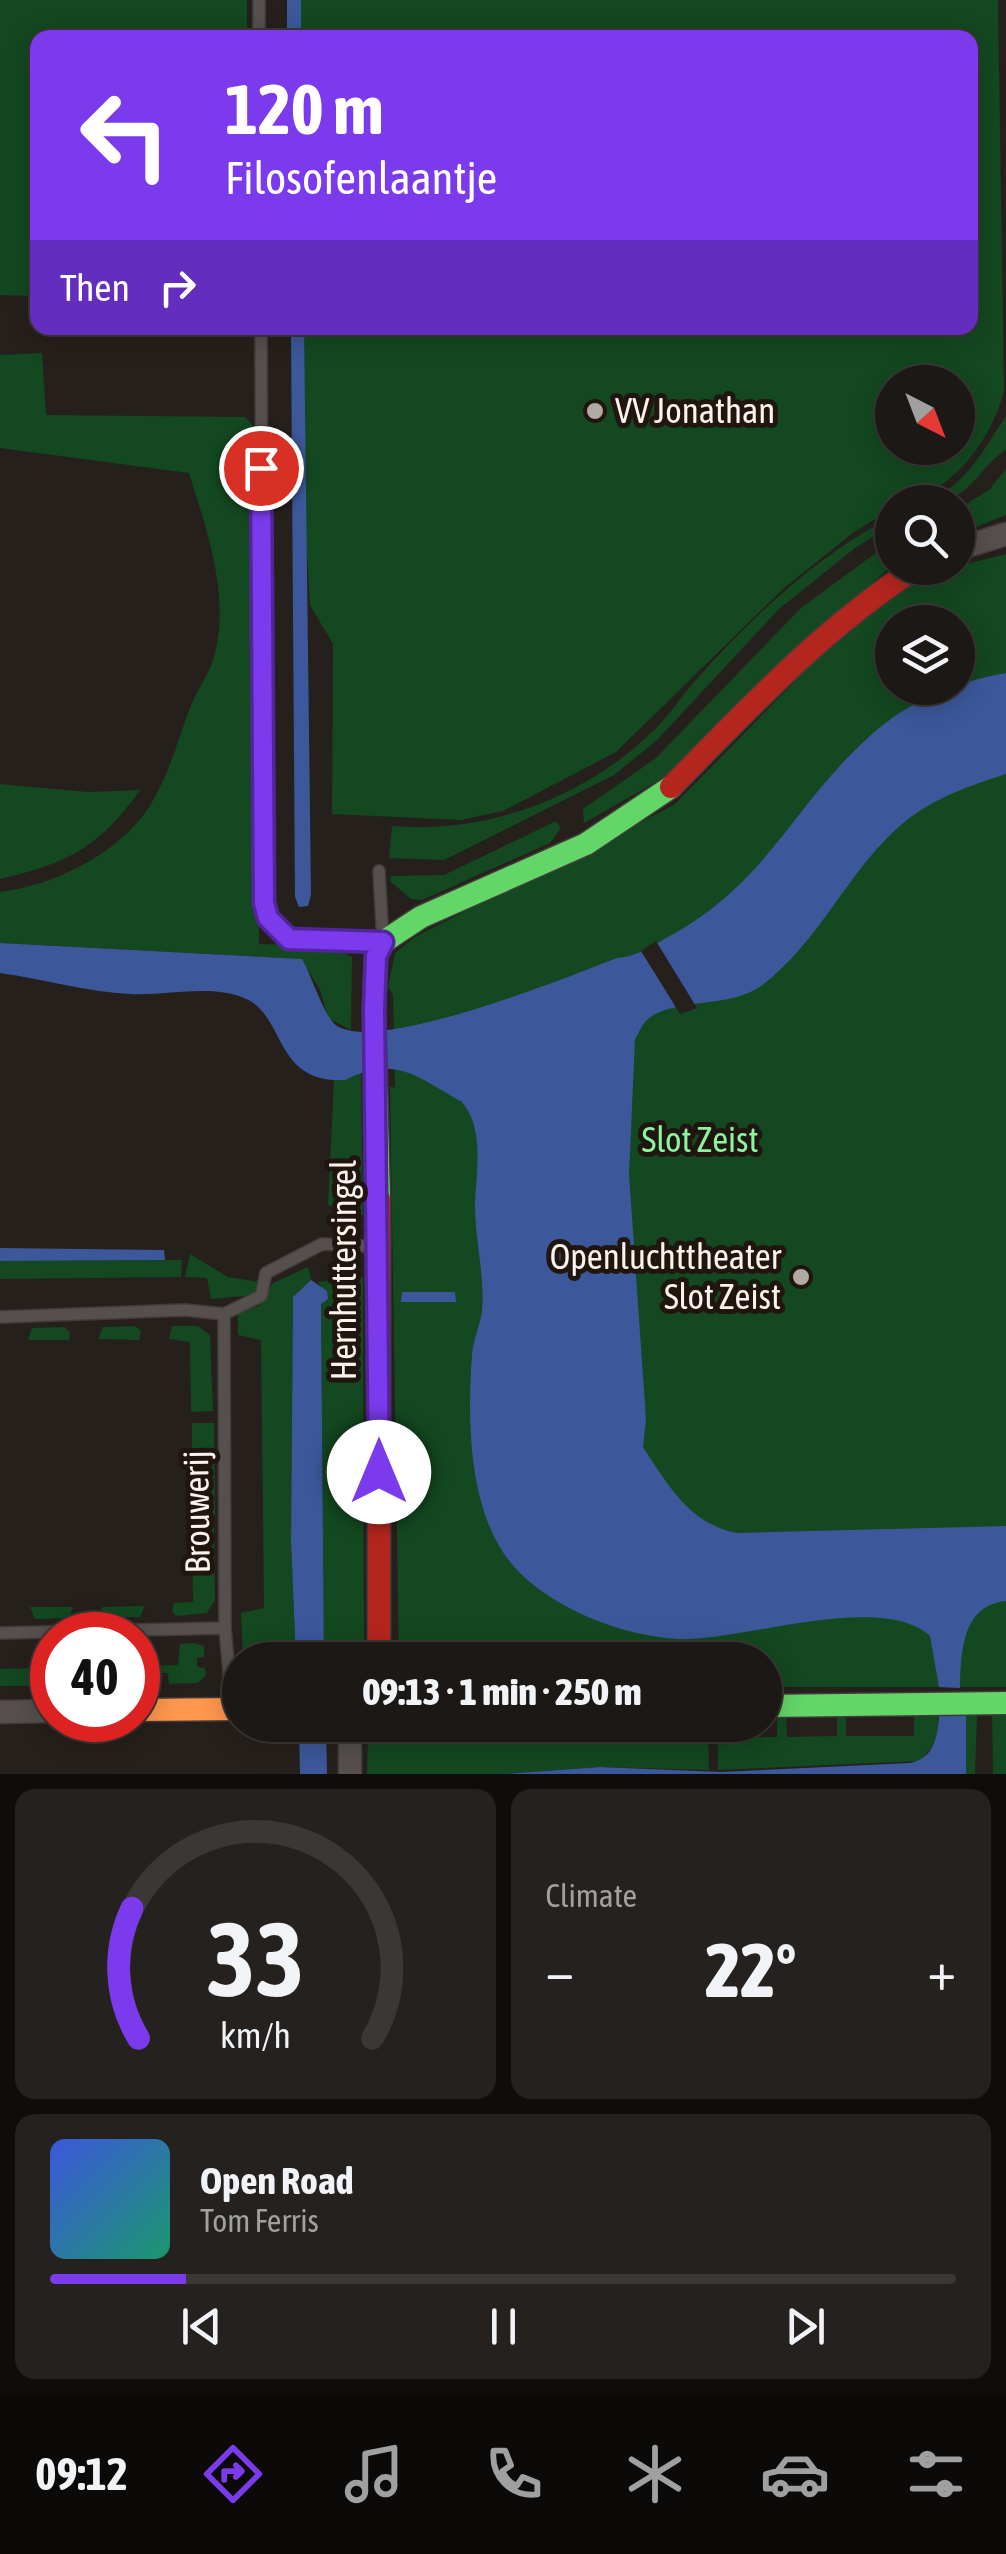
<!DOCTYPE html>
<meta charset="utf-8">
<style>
:root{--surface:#1c1815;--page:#25211e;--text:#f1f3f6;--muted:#a0a0a0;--line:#3a3734;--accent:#7c3aed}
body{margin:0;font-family:"Asap Condensed",sans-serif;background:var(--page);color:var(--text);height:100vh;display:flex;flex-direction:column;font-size:38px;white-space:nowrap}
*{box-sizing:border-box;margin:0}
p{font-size:32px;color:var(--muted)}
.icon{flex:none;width:55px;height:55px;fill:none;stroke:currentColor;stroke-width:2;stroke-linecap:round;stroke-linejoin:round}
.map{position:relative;height:1774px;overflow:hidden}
.panel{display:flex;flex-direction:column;gap:15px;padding:15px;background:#0f0d0c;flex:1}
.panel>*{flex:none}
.banner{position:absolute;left:30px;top:30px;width:948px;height:305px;border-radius:20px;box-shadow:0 5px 25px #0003,0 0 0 2px var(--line);background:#7c3aed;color:#fff;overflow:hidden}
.needle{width:65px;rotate:138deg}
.fabs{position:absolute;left:875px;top:365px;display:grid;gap:20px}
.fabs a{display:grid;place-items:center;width:100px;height:100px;border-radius:50%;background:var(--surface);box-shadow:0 5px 25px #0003,0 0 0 2px var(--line);font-size:50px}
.speed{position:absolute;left:30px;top:1612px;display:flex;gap:20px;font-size:50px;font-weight:700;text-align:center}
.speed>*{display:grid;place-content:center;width:130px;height:130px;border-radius:50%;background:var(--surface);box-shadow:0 5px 25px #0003,0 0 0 2px var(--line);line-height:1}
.speed .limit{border:15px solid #d22;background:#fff;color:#111}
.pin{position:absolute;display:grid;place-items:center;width:85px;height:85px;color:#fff;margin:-42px;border:5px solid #fff;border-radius:50%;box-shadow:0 2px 10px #0007}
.me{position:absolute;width:110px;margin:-55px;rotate:0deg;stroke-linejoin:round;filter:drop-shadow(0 0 8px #0008)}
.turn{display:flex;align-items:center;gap:35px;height:210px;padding:0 30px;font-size:45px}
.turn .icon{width:130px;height:130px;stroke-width:2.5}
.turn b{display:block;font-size:70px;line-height:85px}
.then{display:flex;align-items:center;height:95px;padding:0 30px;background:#0003;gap:20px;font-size:38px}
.big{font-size:75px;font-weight:800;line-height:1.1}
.panel .card{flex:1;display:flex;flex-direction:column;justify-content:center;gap:15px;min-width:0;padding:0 35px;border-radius:20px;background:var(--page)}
.panel .dial{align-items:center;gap:0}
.dial svg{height:260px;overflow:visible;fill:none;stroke:var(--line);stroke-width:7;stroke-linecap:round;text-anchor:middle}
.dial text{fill:var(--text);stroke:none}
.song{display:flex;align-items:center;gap:30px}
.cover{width:120px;height:120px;border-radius:15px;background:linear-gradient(135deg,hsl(230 70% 55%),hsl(160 70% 35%))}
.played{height:10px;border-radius:5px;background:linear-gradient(90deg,var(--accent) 15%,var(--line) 15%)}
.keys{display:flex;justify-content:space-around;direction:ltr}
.heat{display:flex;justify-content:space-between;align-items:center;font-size:55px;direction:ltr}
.panel .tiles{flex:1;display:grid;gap:15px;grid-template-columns:1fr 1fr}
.card:last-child{grid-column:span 2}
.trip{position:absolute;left:222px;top:1642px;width:560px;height:100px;border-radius:50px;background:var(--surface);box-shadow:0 5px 25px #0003,0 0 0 2px var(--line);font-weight:800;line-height:100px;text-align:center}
.tab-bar{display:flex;height:160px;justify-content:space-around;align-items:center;background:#0b0a08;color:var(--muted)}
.tab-bar .icon{width:70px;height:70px}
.tab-bar .current{color:var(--accent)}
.tab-bar b{font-size:45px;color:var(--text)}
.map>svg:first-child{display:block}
.green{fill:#134820;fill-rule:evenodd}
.water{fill:#3c589a}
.pier{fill:#26201c}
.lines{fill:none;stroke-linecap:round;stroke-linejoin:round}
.lane-casing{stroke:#413c3a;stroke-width:14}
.street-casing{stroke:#413c3a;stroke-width:25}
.fast-casing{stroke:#413c3a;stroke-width:25}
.slow-casing{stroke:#413c3a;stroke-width:25}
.jam-casing{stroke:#413c3a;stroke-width:25}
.lane{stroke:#55504d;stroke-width:11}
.street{stroke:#55504d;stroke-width:22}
.fast{stroke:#63d668;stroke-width:22}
.slow{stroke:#ff974d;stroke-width:22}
.jam{stroke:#b3261e;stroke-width:22}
.route-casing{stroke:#51269a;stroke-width:25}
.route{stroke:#7c3aed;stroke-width:18}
.poi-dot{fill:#b0a9a4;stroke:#20160f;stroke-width:4}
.labels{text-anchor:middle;stroke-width:10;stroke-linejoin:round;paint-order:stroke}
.poi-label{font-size:35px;fill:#fbf3ee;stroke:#20160f;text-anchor:start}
.park-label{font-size:35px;fill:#8bf49e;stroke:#20160f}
.street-label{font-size:35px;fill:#fbf3ee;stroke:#20160f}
</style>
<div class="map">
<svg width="1006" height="1774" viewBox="0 0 1006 1774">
<rect width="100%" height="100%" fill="#26201c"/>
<path class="green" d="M0,0H247V37L38,38L37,296L0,295Z
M292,0H998L1004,389C994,438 947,502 892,502V509L854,532L784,588L616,752L503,811L461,820L332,814L333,644L310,605L294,328H970V38L292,37ZM892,382H958V448H892Z
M42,353L46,415L245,417L254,427L259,944L331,946L352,957L351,1030L328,1018L320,990L301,959L0,943V892C53,886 120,853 149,807C169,776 177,742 190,708C197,690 211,671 215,653C230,593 206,529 189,473L0,448V355Z
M1006,416V450C973,471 973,503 924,502C965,488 983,450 1006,416Z
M1006,469V515L958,534V509L989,490Z
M892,517V525L855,548L779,609L657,740L614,775L444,860L389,858L392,826C486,834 581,799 650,734C667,719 679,699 694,682C749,620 818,554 892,517Z
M892,541V565L663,778L584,823L583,809L656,758L801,608Z
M1006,554V1687H765V1660H399L390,1086L395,1088L393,995L388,987L395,953L415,937L674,805L812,664L860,623L927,574ZM892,622H958V688H892Z
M0,784L88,792L140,790C99,848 68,863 0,879Z
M556,821L561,828L550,843L422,900L411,899L390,881L391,876L444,875Z
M361,1070L363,1215L328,1205L334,1078Z
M190,1254L228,1277L259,1282L256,1295L211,1299L207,1278L185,1277Z
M182,1260L181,1277L0,1279V1261Z
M308,1267L311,1280L293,1297L291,1541L296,1660H243L241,1613L264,1608L261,1340L238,1335V1312L259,1306L273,1283Z
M363,1277L364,1660H324L321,1304L327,1298L318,1282Z
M135,1326L141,1331L139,1340L98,1339L103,1327Z
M172,1326H198L210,1335L213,1411L191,1412L190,1342L169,1339Z
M64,1327L70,1332L69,1340H28L32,1328Z
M192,1423H214L215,1515H192Z
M192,1527H214L215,1600L207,1613L177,1616L172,1612L174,1603L193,1602Z
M145,1606L140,1617H106L102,1613V1607Z
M73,1607L69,1618L35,1619L30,1607Z
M194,1643L204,1646V1657L197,1658V1667L205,1668L206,1675L198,1683L169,1684L168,1673H140L138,1684V1666L178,1665L180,1644Z
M36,1668L33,1686H0V1669Z
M940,1710L936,1742L920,1761L718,1770V1725H726L727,1738L777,1737V1716L786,1715L787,1737L837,1736V1715L846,1714V1736H914V1714Z
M992,1710L1006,1712V1774H993Z
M966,1712L977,1715L975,1774H966Z
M509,1725H517L518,1742L572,1741V1725H581L582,1741L638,1740L639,1725H645L646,1739H699L700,1725H708L709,1770L600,1767L505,1774H367L368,1737L379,1727L453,1728L454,1743L508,1742Z"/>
<path class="water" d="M287,0H301V37H287Z
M291,328H304L311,895L308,906L299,907L295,897Z
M1006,673V774C969,786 933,798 902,824C847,871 820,942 761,986C730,1009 670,997 646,1021C640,1027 638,1036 635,1039L629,1174L646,1419L643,1447C668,1485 689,1523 736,1533L1006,1526V1601C962,1605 961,1652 960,1688L939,1687L930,1636C881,1591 739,1642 678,1639C624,1636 558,1611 519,1572C468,1521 467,1423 472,1355C473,1340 480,1326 482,1311C485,1277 475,1239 475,1205C476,1172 485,1129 462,1102C416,1076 395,1055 345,1080C273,1084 286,1014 244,998C209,984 169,996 130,994C87,992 43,979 0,973V943L302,959C311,974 325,1019 337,1026C380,1053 568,977 617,958C636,957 650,947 666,938C768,884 792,805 871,735C910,700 957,682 1006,673Z
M0,1248L164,1250L165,1260L0,1261Z
M311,1280L327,1291L328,1299L321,1304L324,1660H296L291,1541L293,1297Z
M402,1292H455L456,1302H401Z
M940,1710L966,1711V1774H505L600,1767L722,1772L910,1763C937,1757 937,1734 940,1710Z
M299,1725H326L327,1774H300Z"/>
<path class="pier" d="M656,941L697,1008L680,1014L641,951Z"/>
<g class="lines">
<g class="lane-casing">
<path id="lane" d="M259,0V38
M261,328L263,903L268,918L289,939L383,942L379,871
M224,1314L261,1296L266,1273L322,1244L379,1247
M0,1317L185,1310L224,1314L225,1628L232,1705
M0,1633L225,1628"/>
</g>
<g class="street-casing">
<path id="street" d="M958,549L1006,534
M0,1712L52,1711
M350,1725V1774"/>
</g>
<g class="fast-casing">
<path id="fast" d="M379,1199L374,1009L376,956L383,942L421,917L586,844L671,787
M765,1706L1006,1703"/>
</g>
<g class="slow-casing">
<path id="slow" d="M138,1710L240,1709"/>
</g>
<g class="jam-casing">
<path id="jam" d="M671,787C749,708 823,628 916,568
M379,1199V1660"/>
</g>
<use href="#lane" class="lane"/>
<use href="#street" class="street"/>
<use href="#fast" class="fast"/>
<use href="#slow" class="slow"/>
<use href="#jam" class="jam"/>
</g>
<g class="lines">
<g class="route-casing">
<path id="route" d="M261,468L264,903L268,918L289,939L383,942L376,956L374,1009L379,1472"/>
</g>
<use href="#route" class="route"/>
</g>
<g class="poi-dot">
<circle cx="595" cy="411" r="10"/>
<circle cx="801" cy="1277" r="10"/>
</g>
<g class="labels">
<g class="poi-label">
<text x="615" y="423">VV Jonathan</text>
<text x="781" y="1269" text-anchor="end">Openluchttheater<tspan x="781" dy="40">Slot Zeist</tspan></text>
</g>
<g class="park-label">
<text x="700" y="1152">Slot Zeist</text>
</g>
<g class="street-label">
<text transform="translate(344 1270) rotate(-90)" y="12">Hernhuttersingel</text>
<text transform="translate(197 1512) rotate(-91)" y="12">Brouwerij</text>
</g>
</g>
</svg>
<div class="fabs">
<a><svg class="needle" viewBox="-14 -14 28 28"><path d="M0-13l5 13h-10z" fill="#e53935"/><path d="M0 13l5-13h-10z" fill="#a0a0a0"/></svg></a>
<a><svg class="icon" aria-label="search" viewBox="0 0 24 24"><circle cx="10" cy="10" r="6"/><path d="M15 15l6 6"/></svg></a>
<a><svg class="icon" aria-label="layers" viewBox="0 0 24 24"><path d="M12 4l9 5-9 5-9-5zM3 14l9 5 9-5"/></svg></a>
</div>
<div class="speed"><div class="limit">40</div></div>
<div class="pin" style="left:261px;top:468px;background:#d93025"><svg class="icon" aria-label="arrive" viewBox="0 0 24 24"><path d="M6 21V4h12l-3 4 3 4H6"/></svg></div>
<svg class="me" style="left:379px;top:1472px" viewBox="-20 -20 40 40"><circle r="19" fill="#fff"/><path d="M0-13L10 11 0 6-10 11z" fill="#7c3aed"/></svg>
<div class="trip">09:13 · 1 min · 250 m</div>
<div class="banner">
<div class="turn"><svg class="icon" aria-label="left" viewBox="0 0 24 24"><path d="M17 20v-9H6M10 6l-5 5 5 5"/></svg><div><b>120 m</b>Filosofenlaantje</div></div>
<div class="then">Then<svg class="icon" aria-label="right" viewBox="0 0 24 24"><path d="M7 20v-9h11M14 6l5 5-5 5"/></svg></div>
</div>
</div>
<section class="panel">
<div class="tiles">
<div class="card dial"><svg viewBox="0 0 100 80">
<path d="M14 69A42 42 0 1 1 86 69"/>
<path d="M14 69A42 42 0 0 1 12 29" stroke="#7c3aed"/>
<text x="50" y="56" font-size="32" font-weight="700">33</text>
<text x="50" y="72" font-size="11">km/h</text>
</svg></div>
<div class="card"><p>Climate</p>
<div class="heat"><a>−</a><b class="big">22°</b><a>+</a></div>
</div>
<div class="card">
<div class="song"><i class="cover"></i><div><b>Open Road</b><p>Tom Ferris</p></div></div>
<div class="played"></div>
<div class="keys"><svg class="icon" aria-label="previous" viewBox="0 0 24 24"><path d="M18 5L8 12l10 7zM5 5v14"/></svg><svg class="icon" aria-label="pause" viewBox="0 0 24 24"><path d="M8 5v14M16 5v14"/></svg><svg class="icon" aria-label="next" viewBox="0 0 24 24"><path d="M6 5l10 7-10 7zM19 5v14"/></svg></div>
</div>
</div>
</section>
<nav class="tab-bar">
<b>09:12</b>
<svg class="icon current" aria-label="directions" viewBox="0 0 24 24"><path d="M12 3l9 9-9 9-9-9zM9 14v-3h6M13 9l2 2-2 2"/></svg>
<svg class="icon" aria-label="music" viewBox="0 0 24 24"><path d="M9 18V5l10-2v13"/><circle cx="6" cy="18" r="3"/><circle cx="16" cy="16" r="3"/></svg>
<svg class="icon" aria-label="phone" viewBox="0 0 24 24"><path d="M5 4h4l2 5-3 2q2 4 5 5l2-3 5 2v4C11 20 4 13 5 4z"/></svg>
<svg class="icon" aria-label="climate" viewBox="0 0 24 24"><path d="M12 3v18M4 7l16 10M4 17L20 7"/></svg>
<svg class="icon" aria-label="car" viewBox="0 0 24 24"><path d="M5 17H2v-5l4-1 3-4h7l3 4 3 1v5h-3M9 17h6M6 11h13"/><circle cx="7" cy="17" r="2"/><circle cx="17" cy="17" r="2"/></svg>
<svg class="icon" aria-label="filters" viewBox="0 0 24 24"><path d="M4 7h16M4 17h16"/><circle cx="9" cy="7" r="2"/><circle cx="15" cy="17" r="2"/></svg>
</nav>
